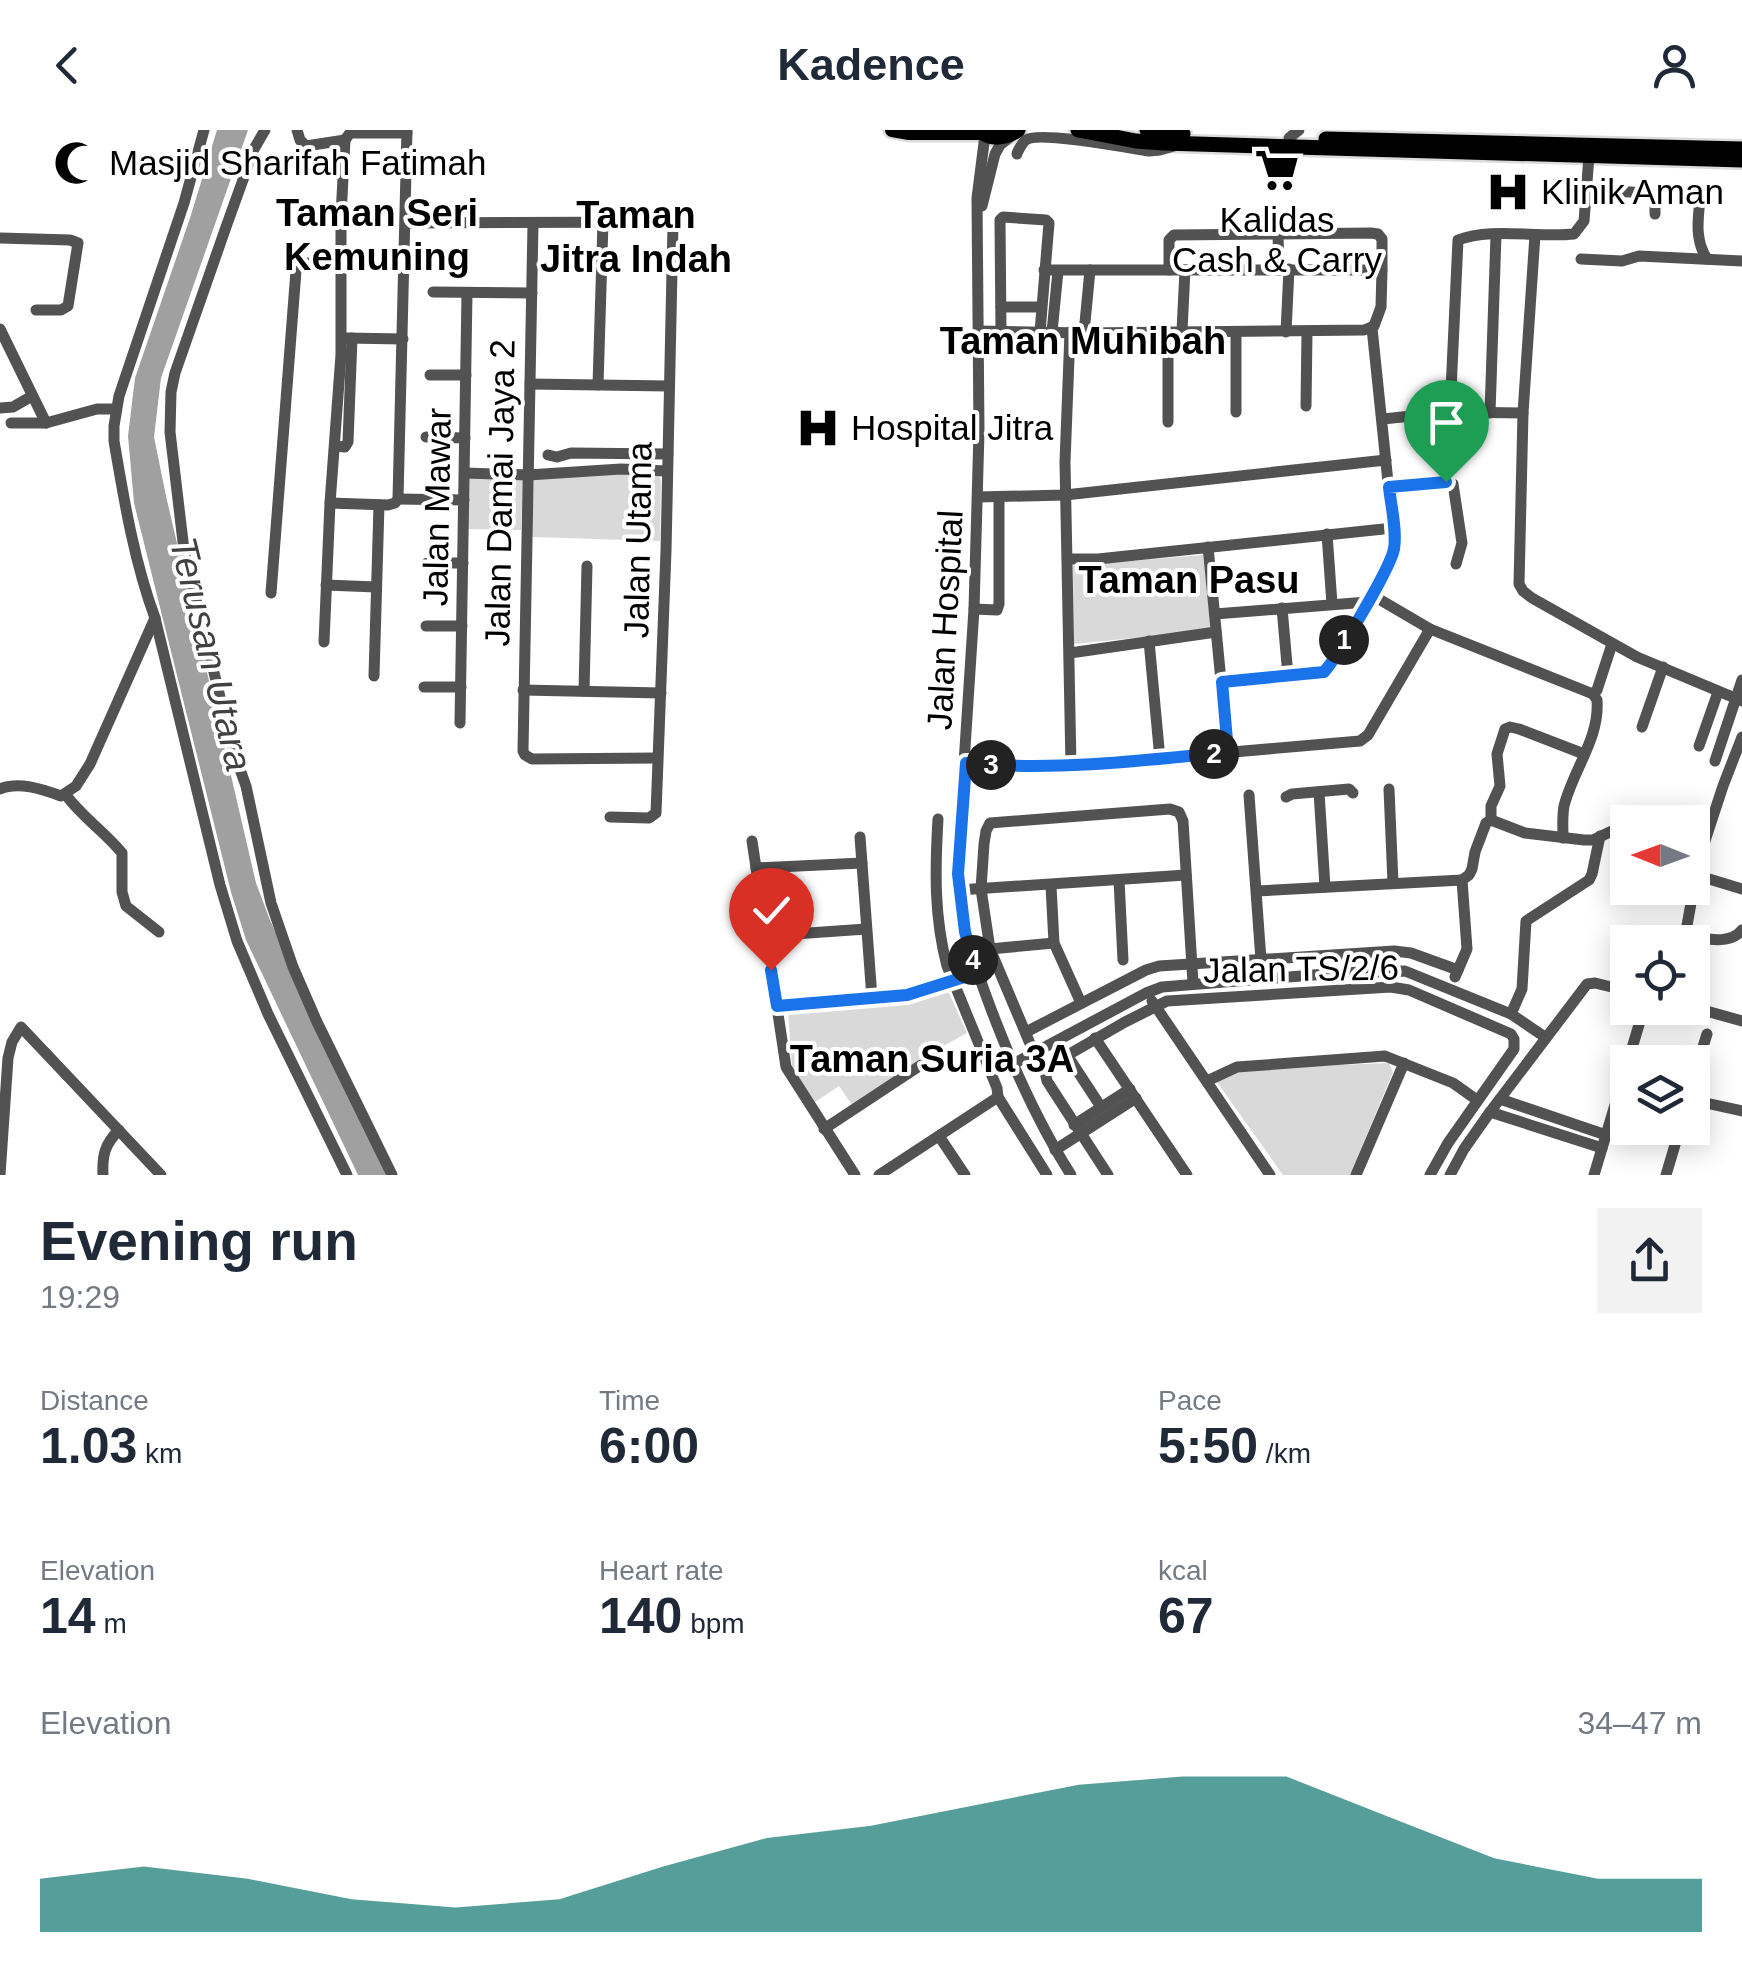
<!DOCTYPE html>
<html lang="en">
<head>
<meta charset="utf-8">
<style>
  :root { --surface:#fff; --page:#f2f2f3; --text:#1f2937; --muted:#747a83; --accent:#0f766e }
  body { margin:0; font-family:Arial,sans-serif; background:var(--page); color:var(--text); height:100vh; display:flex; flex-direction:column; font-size:38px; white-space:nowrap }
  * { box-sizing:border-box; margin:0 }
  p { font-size:32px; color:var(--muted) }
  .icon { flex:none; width:55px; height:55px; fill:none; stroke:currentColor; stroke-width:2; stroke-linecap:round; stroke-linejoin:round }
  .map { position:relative; height:1045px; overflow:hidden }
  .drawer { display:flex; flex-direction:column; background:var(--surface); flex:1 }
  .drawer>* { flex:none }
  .needle { width:65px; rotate:271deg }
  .buttons { position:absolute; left:1610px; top:675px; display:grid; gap:20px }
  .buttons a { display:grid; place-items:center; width:100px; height:100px; border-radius:0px; background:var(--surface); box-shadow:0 5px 25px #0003; font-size:50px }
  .pin { position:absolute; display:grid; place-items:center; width:85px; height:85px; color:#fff; margin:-102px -42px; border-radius:50% 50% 50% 0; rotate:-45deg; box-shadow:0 0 10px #0007 }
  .pin .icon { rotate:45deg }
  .km { position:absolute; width:50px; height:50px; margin:-25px; border-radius:50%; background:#222; color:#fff; font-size:28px; line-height:50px; text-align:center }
  .round { display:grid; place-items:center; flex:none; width:105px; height:105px; border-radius:0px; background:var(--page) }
  .headline { display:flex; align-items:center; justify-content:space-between; height:170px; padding:0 40px }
  h1 { font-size:55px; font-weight:600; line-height:75px }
  .stats { display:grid; grid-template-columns:repeat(3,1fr); gap:15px; height:170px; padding:10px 40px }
  .stats div { display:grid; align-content:center }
  .stats b { font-size:50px; font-weight:600 }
  .stats small { font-size:28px; font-weight:400 }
  .stats p { font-size:28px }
  .chart { height:280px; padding:20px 40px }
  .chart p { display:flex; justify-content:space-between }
  .chart svg { width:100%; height:180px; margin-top:10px; fill:var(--accent); opacity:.7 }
  header { display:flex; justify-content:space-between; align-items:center; height:130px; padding:0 40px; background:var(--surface); font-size:45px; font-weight:600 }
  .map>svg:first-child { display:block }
  .green { fill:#d9d9d9 }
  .water { fill:#a0a0a0 }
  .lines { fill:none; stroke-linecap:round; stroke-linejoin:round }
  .major-casing { stroke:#dbdbdb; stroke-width:19 }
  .highway-casing { stroke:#dbdbdb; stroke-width:20 }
  .minor { stroke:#525252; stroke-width:11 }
  .major { stroke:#000; stroke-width:14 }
  .highway { stroke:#000; stroke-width:15 }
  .route-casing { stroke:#fff; stroke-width:20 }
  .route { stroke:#1a73e8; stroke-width:12 }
  .labels { text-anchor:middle; stroke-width:8; stroke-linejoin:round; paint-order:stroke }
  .poi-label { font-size:35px; fill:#000; stroke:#fff; text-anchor:start }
  .street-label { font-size:35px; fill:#000; stroke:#fff }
  .neighbourhood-label { font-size:38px; font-weight:bold; fill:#000; stroke:#fff }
  .water-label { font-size:38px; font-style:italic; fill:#414141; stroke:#fff }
</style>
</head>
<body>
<header><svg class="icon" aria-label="back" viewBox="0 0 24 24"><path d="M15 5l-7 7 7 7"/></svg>Kadence<svg class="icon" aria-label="person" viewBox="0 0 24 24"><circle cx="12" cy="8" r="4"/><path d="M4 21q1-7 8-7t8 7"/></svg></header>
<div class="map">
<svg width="1742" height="1045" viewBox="0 0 1742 1045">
  <rect width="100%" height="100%" fill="#fff"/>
  <g class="green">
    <path d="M 606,341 L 659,344 L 661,352 L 660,411 L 532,407 L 534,349 Z"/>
    <path d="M 469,345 L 523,347 L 521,400 L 467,399 Z"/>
    <path d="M 1203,425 L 1211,500 L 1074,514 L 1073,436 Z"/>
    <path d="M 944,860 L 949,863 L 967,903 L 920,929 L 852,975 L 839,956 L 815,972 L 792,937 L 788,881 L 907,873 Z"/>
    <path d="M 1389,933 L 1393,942 L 1350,1045 L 1283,1045 L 1217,952 L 1237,939 Z"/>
  </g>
  <path class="water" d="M 217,0 L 248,0 L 161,248 L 154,307 L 166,366 L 256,753 L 270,790 L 386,1045 L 358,1045 L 246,810 L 231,762 L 134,373 L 128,306 L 135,248 L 190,88 Z"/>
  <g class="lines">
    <g class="major-casing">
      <path id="major" d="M 892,0 L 909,3 L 981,3"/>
    </g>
    <g class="highway-casing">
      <g id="highway">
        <path d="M 978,0 C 991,10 1005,9 1018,0"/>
        <path d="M 1078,0 L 1136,11 L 1163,13 L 1742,30"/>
        <path d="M 1147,0 L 1183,4"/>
        <path d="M 1326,9 L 1742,19"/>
      </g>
    </g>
    <g class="minor">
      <path d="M 204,0 L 184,73 L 119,266 L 114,296 L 114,311 C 124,370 134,431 155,488 L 220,755 L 237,811 L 268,884 L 347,1045"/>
      <path d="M 265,0 L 254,19 L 226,97 L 175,243 L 171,262 L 170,302 L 184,420 L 233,620 L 246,656 L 271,773 L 293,837 L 317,892 L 392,1045"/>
      <path d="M 297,0 L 300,10 L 306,16 L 345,10"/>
      <path d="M 985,5 L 977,68 L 979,302 L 974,479 L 958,726 C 956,785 975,838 996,892 C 1017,946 1040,996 1071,1045"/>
      <path d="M 1289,8 L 1299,0"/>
      <path d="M 1017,24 C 1017,22 1024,10 1026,10 C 1037,1 1130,18 1149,21 L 1160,20 L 1174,16"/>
      <path d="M 1588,60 L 1651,63 L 1655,69 L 1655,84"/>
      <path d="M 1701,60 C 1699,84 1693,108 1707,129"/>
      <path d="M 982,76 L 995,24 L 1000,15 L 1010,7"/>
      <path d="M 406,93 L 671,92 L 673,94 L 666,421 L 656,683 L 649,688 L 610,687"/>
      <path d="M 533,94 L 523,621 L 525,625 L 532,629 L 657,628"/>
      <path d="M 1535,105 L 1523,283 L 1519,454 L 1523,461 L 1532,468 L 1637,527 L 1742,571"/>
      <path d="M 0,108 L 70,110 L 78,113 L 68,176 L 61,180 L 36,180"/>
      <path d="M 1581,129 L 1622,131 L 1639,126 L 1742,131"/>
      <path d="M 1279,139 L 1278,104 L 1371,103 L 1378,104 L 1382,109 L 1382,140"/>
      <path d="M 1169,140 L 1169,110 L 1174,105 L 1278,104"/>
      <path d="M 433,162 L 532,163"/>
      <path d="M 1001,177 L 1041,177"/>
      <path d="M 0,199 L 46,293"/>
      <path d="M 978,201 L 1084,203 L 1364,200 L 1374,196 L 1381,177 L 1382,140 L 1044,140"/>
      <path d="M 1168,201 L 1168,292"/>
      <path d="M 1182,201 L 1185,140"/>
      <path d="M 1001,202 L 1000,90 L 1003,87 L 1046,90 L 1049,93 L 1040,202"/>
      <path d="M 1052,202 L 1058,141"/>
      <path d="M 1070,202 L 1065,332 L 1071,636"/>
      <path d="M 1286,202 L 1289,139"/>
      <path d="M 1084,203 L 1090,140"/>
      <path d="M 346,208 L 403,209"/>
      <path d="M 430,245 L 466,245"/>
      <path d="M 530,254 L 669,256"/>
      <path d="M 598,255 L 603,92"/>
      <path d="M 1306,276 L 1307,202"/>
      <path d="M 0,278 L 13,277 L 32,266"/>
      <path d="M 1236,282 L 1236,202"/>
      <path d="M 1450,282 L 1458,110 C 1490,97 1538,108 1574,104 L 1584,91 L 1589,26"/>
      <path d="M 1490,283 L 1496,105"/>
      <path d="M 1383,289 L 1450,282 L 1523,283"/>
      <path d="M 11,293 L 46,293 L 97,279 L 116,279"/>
      <path d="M 426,307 L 465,308"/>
      <path d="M 335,316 L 345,317 L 348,312 L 352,208"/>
      <path d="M 548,325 L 557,327 L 571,323 L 668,324"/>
      <path d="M 465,343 L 528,345 L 621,339 L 667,341"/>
      <path d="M 1389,357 L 1446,352 L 1453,354 L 1462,413 L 1456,434"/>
      <path d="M 978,367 L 1065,365 L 1386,330"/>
      <path d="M 398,369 L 464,370"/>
      <path d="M 330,373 L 388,375 L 395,373 L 398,369 L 407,0"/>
      <path d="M 1327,404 L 1332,474"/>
      <path d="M 1208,417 L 1228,623"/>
      <path d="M 1068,429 L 1098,429 L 1393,398"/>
      <path d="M 427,433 L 463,433"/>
      <path d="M 326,455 L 376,457"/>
      <path d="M 271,463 L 296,141 L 298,137 L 307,133 L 340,135"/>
      <path d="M 1372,465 L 1430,499 L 1593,564"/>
      <path d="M 1282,478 L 1288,546"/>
      <path d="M 974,479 L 997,480 L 999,474 L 999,367"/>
      <path d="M 1215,484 L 1367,472"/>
      <path d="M 426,496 L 462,496"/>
      <path d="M 1149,511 L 1160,629"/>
      <path d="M 324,512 L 330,373 L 341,225 L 341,86 L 345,10 L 350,3 L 407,3"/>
      <path d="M 1070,523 L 1216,502"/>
      <path d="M 374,546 L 379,375"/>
      <path d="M 1222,552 L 1324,542 C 1340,523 1394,433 1394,410 L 1372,198"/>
      <path d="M 424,557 L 461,557"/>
      <path d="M 523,560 L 661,563"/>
      <path d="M 584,561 L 587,436"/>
      <path d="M 1593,564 L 1597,560 L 1612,514"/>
      <path d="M 460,593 L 467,163"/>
      <path d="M 1642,597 L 1663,537"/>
      <path d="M 1699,616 L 1718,562"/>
      <path d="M 1715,631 L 1742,550"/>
      <path d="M 966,633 L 1021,637 L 1071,636 L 1360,611 L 1368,605 L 1430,499"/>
      <path d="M 0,659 C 18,651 42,659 61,666 L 76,656 L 90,634 L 155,488"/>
      <path d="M 1389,659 L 1393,753"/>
      <path d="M 1319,662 L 1325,757"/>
      <path d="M 66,665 C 82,687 105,702 122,723 L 122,762 L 126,776 L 159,802"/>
      <path d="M 1249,665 L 1261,830"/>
      <path d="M 1286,667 L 1292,664 L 1349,659 L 1353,663"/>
      <path d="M 938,689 C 935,740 934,787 947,836 L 997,958 L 998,967 L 1047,1045"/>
      <path d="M 1491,690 L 1491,676 L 1500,656 L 1497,624 L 1505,599 L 1510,597 L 1519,599 L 1584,624"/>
      <path d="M 860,707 L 872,868"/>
      <path d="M 1563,708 C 1563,697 1562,687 1564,676 C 1573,640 1600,608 1597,570 L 1593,564"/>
      <path d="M 752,711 L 786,937 L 855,1045"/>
      <path d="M 756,738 L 862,733"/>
      <path d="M 1696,745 L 1742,759"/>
      <path d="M 1119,750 L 1123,830"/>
      <path d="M 1051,756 L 1054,813 L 1081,873"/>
      <path d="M 959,760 L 1186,745"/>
      <path d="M 1257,761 L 1462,750"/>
      <path d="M 766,806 L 866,799"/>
      <path d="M 1685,806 C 1704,808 1729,816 1742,800"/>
      <path d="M 1684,812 L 1699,729 L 1723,656 L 1742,607"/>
      <path d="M 990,819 L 1054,813"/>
      <path d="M 1455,847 L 1467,819 L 1462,750 L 1469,745 L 1472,739 L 1475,722 L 1486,693 L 1491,690 L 1525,703 L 1584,710 L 1593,710 L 1612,701 L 1628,700"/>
      <path d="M 1152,871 L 1270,1045"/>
      <path d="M 777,876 L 897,866 L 927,860 L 977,843"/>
      <path d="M 1692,877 L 1742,891"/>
      <path d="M 1511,884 L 1522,859 L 1526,791 L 1589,750 L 1592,744 L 1600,706"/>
      <path d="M 1026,902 L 1146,840 L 1159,836 L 1394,821 L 1411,823 L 1458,840"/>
      <path d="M 1095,908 L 1187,1045"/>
      <path d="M 1034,923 L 990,819 L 981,759 L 984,714 L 986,701 L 990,693 L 1170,679 L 1179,682 L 1183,691 L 1193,853"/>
      <path d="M 1067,925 L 1101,977"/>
      <path d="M 1013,934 L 1146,863 L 1162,857 L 1338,843 L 1405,841 L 1511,884 L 1545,907"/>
      <path d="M 1207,951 L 1237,937 L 1385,926 L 1453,953 L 1477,970"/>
      <path d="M 1692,952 L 1707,904"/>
      <path d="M 1500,969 L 1606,1005"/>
      <path d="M 1692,970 L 1742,981"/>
      <path d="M 1490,982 L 1602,1018"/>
      <path d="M 1074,995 L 1130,959"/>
      <path d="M 824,999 L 921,935"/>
      <path d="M 939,1006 L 965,1045"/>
      <path d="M 1055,1020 L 1136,968"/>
      <path d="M 0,1045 L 8,928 L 12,912 L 21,897 L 161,1045"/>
      <path d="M 103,1045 C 102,1025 105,1014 119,1000"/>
      <path d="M 879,1045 L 998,967"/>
      <path d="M 1108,1045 L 1047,951 L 1045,942 L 1047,937 L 1125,892 L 1167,871 L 1391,857 L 1409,860 L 1511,904 L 1514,909 L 1514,919 L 1448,1013 L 1430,1045"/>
      <path d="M 1356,1045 L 1404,933"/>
      <path d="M 1450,1045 L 1464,1019 L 1490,982 L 1587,854 L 1595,853 L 1628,861"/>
      <path d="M 1594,1045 L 1644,878"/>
      <path d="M 1666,1045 L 1680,998"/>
    </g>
    <use href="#major" class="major"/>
    <use href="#highway" class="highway"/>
  </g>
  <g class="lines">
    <g class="route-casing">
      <path id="route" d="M 771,840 L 777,876 L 907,865 L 977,843 L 965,802 L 958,744 L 966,633 C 1053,641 1141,631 1228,622 L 1222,552 L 1324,542 C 1338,526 1390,439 1394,419 C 1397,400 1391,376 1389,357 L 1446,352"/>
    </g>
    <use href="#route" class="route"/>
  </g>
  <defs>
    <g id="mosque-bare" transform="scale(3.45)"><path d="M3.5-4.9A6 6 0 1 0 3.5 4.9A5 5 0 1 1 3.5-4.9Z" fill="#000" stroke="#fff" stroke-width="2.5" paint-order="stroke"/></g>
    <g id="supermarket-bare" transform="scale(3.45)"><path d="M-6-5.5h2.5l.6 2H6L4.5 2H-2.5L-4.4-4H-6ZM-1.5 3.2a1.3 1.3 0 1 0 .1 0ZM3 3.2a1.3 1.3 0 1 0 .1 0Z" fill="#000" stroke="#fff" stroke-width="2.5" paint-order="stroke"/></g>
    <g id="hospital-bare" transform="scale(3.45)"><path d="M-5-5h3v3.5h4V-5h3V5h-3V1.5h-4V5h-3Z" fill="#000" stroke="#fff" stroke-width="2.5" paint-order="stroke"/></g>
  </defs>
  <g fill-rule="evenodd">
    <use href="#mosque-bare" x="76" y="33"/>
    <use href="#supermarket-bare" x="1277" y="40"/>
    <use href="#hospital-bare" x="1508" y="62"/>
    <use href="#hospital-bare" x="818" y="298"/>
  </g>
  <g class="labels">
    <g class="poi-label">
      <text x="109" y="45">Masjid Sharifah Fatimah</text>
      <text x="1541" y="74">Klinik Aman</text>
      <text x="1277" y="102" text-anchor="middle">Kalidas<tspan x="1277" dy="40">Cash &amp; Carry</tspan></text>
      <text x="851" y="310">Hospital Jitra</text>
    </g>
    <g class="street-label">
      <text transform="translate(500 363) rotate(-89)" y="12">Jalan Damai Jaya 2</text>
      <text transform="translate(437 377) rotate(-89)" y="12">Jalan Mawar</text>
      <text transform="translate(638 410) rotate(-89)" y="12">Jalan Utama</text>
      <text transform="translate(945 490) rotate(-87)" y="12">Jalan Hospital</text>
      <text transform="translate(1301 839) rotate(-1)" y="12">Jalan TS/2/6</text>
    </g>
    <g class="neighbourhood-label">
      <text x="377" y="96">Taman Seri<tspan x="377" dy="44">Kemuning</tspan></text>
      <text x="636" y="98">Taman<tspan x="636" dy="44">Jitra Indah</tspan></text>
      <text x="1083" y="224">Taman Muhibah</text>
      <text x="1189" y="463">Taman Pasu</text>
      <text x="932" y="942">Taman Suria 3A</text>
    </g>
    <g class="water-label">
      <text transform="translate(211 524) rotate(76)" y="13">Terusan Utara</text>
    </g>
  </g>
</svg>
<div class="buttons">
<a><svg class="needle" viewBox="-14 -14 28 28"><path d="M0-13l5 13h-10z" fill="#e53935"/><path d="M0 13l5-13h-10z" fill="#747a83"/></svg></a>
<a><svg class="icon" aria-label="locate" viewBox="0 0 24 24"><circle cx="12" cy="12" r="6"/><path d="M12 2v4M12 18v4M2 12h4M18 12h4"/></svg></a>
<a><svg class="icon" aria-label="layers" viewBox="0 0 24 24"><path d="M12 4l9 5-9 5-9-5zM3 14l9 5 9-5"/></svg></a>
</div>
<div class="pin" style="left:1446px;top:352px;background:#1e9e55"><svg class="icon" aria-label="arrive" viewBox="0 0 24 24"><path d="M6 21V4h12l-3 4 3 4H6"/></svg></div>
<div class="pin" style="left:771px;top:840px;background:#d93025"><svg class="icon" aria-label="check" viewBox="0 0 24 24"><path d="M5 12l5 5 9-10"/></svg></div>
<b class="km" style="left:1344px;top:510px">1</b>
<b class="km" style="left:1214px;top:624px">2</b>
<b class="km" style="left:991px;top:635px">3</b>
<b class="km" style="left:973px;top:830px">4</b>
</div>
<section class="drawer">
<div class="headline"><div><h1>Evening run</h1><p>19:29</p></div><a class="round"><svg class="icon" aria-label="share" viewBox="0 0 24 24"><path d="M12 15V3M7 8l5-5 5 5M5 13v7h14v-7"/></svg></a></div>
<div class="stats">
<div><p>Distance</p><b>1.03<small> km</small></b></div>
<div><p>Time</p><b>6:00</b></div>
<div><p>Pace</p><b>5:50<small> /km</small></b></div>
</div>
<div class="stats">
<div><p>Elevation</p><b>14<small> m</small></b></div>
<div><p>Heart rate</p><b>140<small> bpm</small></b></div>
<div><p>kcal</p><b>67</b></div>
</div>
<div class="chart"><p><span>Elevation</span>34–47 m</p>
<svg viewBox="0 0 160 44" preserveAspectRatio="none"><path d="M0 44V31L10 28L20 31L30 36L40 38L50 36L60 28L70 21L80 18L90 13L100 8L110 6L120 6L130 16L140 26L150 31L160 31V44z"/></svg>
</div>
</section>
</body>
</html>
